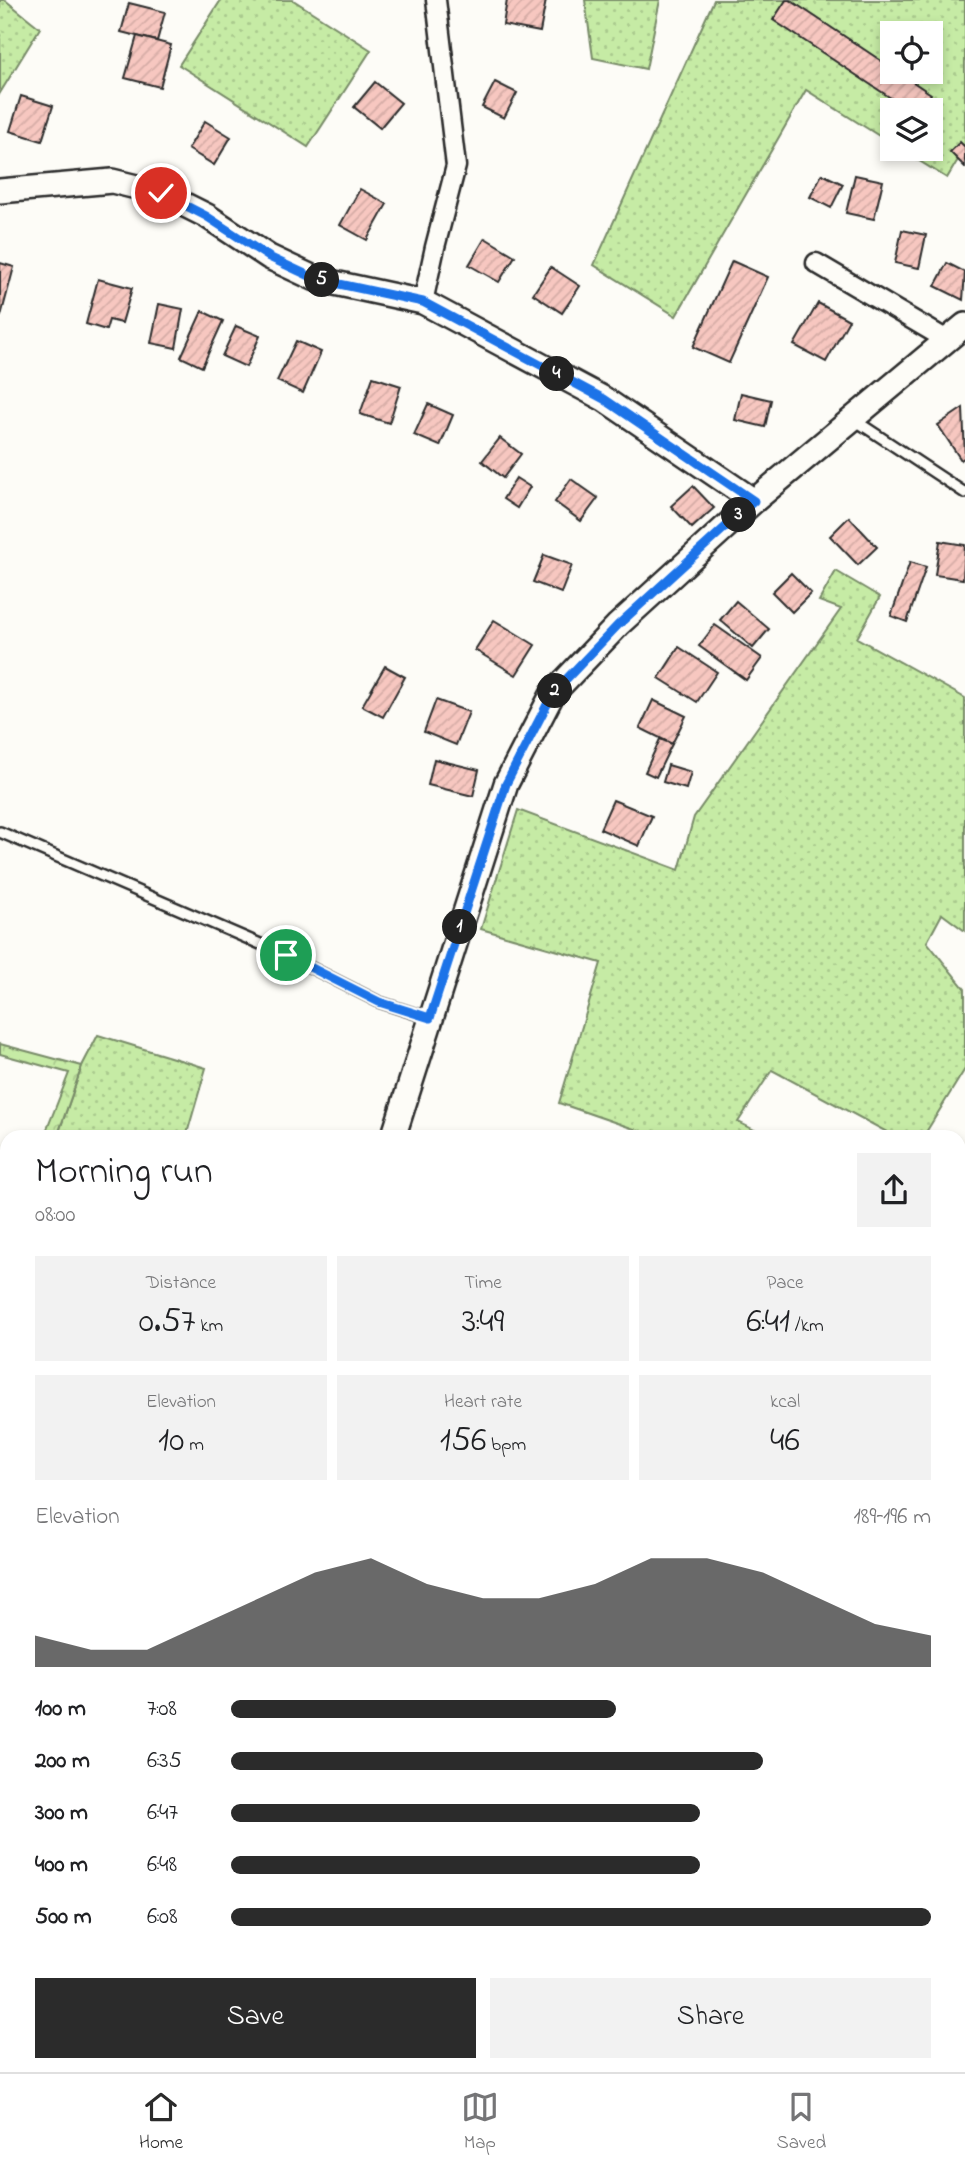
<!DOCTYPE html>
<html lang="en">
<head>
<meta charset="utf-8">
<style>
  :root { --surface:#fff; --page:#f2f2f2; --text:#202124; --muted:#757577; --line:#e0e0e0; --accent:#2b2b2b }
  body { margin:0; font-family:"Indie Flower",sans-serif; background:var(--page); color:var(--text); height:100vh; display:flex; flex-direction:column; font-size:26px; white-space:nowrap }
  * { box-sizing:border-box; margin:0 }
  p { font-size:23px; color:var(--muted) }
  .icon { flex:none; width:38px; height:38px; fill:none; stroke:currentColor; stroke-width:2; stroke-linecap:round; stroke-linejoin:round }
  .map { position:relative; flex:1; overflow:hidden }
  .details { position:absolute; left:0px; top:1130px; width:966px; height:942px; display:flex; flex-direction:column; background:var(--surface); border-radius:21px 21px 0 0; box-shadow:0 4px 10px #0003 }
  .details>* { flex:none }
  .controls { position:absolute; left:880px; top:21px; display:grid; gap:14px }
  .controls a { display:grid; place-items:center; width:63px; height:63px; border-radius:0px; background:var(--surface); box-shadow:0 4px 10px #0003; font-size:35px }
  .pin { position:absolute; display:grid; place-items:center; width:60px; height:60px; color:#fff; margin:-30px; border:4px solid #fff; border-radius:50%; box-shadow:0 2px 7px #0007 }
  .km { position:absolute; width:35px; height:35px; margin:-18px; border-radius:50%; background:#222; color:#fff; font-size:19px; line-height:35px; text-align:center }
  .round { display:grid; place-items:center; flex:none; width:74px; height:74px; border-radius:0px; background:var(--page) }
  .headline { display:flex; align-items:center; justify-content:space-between; height:119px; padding:0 35px }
  h1 { font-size:38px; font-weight:600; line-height:52px }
  .stats { display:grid; grid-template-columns:repeat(3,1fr); gap:10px; height:119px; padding:7px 35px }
  .stats div { display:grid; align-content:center; border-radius:0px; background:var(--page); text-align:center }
  .stats b { font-size:35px; font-weight:600 }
  .stats small { font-size:19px; font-weight:400 }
  .stats p { font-size:19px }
  .chart { height:196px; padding:14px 35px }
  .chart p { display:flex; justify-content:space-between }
  .chart svg { width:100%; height:126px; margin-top:7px; fill:var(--accent); opacity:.7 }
  .cta { display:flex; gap:14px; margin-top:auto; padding:14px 35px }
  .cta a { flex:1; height:80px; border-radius:0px; background:var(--accent); color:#fff; font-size:28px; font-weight:600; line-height:80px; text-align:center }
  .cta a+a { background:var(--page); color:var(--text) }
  ul { padding:0 35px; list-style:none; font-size:23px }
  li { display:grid; grid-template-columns:112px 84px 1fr; align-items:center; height:52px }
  li i { height:18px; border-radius:9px; background:var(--accent) }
  .menu { display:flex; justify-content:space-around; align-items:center; height:98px; border-top:2px solid var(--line); background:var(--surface); font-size:19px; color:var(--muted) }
  .menu a { display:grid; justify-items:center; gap:4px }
  .menu .current { color:var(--accent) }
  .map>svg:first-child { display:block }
  .grass { fill:url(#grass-dots); stroke:#788b68; stroke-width:2; fill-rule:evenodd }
  .forest { fill:url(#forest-crowns); stroke:#788b68; stroke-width:2 }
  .building { fill:url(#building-hatch); stroke:#2b2b2b; stroke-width:2 }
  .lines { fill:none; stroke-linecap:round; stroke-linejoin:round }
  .service-casing { stroke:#2b2b2b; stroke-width:14 }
  .minor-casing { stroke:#2b2b2b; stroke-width:23 }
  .tertiary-casing { stroke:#2b2b2b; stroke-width:28 }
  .path { stroke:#2b2b2b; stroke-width:2.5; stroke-dasharray:2 5; stroke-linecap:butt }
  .service { stroke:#fdfcf7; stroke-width:9 }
  .minor { stroke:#fdfcf7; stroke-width:18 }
  .tertiary { stroke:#fdfcf7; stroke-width:23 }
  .route-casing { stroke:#fff; stroke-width:14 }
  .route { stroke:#1a73e8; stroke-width:9 }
</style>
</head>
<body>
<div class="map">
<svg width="965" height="2072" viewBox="0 0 965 2072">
  <defs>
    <pattern id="grass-dots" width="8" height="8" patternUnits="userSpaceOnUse" patternTransform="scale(1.75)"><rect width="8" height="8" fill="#c6eba5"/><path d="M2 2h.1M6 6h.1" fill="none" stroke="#aaca8e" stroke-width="1.8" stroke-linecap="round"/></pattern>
    <pattern id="forest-crowns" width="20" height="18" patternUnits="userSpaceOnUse" patternTransform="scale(1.75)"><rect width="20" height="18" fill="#c6eba5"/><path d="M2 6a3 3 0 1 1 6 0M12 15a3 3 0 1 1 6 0" fill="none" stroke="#aaca8e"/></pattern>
    <pattern id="building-hatch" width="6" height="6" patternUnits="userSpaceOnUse" patternTransform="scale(1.75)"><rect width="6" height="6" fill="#f7c7c0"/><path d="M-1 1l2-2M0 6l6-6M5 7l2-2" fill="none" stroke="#d4aba5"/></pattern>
  </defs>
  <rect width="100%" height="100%" fill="#fdfcf7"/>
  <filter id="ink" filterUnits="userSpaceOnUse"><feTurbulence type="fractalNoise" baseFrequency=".0143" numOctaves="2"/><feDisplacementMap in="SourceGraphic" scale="14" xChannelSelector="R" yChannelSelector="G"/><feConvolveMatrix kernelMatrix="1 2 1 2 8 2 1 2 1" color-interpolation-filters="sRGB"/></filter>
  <g filter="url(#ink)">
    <g class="grass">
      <path d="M 0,0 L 5,0 L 40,28 L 0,93 Z"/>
      <path d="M 221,0 L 293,0 L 371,50 L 308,147 L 179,65 Z"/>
      <path d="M 585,0 L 660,0 L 646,69 L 593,58 Z"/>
      <path d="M 714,0 L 965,0 L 965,148 L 947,178 L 900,149 L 931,149 L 931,110 L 892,110 L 892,144 L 806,90 L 676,316 L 594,265 ZM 892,33 L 931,33 L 931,72 L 892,72 Z"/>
      <path d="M 836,571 L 880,597 L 857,638 L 965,698 L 965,931 L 942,914 L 927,942 L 965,989 L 965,1069 L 923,1137 L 896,1137 L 772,1070 L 738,1122 L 768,1137 L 650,1137 L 637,1130 L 559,1103 L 601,963 L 481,929 L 518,810 L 679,870 L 694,817 L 841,609 L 819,601 Z"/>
      <path d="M 98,1035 L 206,1068 L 186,1137 L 57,1138 L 82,1066 Z"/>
      <path d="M 7,1281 L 7,1561 L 0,1559 L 0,1301 Z"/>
      <path d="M 0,1949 L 7,1952 L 7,2065 L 24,2065 L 17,2072 L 0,2072 Z"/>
      <path d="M 366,2065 L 477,2065 L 475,2072 L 370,2072 Z"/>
    </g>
    <g class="forest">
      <path d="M 0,1044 L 82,1066 L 57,1137 L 44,1137 L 69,1073 L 0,1054 Z"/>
      <path d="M 959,1179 L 965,1182 L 965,1271 L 959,1267 Z"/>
      <path d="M 7,1229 L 7,1281 L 0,1301 L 0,1246 Z"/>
      <path d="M 959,1473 L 965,1477 L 965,1548 L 959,1544 Z"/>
      <path d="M 959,1650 L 965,1652 L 965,1714 L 959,1708 Z"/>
      <path d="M 0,1825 L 7,1826 L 7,1867 L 0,1866 Z"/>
      <path d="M 477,2065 L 542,2065 L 543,2072 L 475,2072 Z"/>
    </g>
    <g class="building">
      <path d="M 507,0 L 546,0 L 540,32 L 503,25 Z"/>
      <path d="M 786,0 L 790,0 L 892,68 L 892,72 L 898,72 L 931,94 L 920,110 L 909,110 L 773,20 Z"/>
      <path d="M 129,3 L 165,12 L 157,41 L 121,32 Z"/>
      <path d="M 137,36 L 171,45 L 160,87 L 125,78 Z"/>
      <path d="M 375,82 L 401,103 L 380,128 L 354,107 Z"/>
      <path d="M 495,82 L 517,93 L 504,118 L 482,107 Z"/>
      <path d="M 21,96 L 53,106 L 42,141 L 10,131 Z"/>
      <path d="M 205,121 L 231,137 L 214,165 L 188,149 Z"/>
      <path d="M 960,142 L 965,147 L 965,167 L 950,152 Z"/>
      <path d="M 822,174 L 843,184 L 831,208 L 810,197 Z"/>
      <path d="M 855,175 L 883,181 L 874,219 L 846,213 Z"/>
      <path d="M 360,189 L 387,204 L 367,240 L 340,225 Z"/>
      <path d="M 902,230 L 926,235 L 919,268 L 895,263 Z"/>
      <path d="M 485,238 L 515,256 L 499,282 L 469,265 Z"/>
      <path d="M 732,261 L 768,277 L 729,363 L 693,347 Z"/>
      <path d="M 0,263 L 14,267 L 1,316 L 0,316 Z"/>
      <path d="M 947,263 L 965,272 L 963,300 L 935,286 Z"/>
      <path d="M 551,267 L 580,286 L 562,313 L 533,294 Z"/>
      <path d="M 98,279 L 132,288 L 122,323 L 109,320 L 106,330 L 86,324 Z"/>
      <path d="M 818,303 L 849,320 L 826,362 L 794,345 Z"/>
      <path d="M 159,304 L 183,309 L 176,348 L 151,343 Z"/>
      <path d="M 202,311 L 223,321 L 202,367 L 181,357 Z"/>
      <path d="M 236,326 L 260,336 L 246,367 L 222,356 Z"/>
      <path d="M 296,341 L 321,352 L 303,393 L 277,381 Z"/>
      <path d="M 373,377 L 401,386 L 389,423 L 360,414 Z"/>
      <path d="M 741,393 L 771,400 L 765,427 L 735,420 Z"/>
      <path d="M 428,404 L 453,415 L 440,446 L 414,435 Z"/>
      <path d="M 963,408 L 965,457 L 961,460 L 938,425 Z"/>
      <path d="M 500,438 L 521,454 L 503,478 L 482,461 Z"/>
      <path d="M 516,478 L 530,487 L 517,508 L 503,499 Z"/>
      <path d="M 571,479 L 598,498 L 581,521 L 555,502 Z"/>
      <path d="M 693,486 L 714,508 L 692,528 L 671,506 Z"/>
      <path d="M 849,517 L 877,547 L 858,565 L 830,536 Z"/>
      <path d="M 940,541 L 965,545 L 963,579 L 935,575 Z"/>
      <path d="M 544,555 L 572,565 L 561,593 L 533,582 Z"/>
      <path d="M 910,562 L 926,567 L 907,622 L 891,616 Z"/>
      <path d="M 791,573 L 811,593 L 792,612 L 772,592 Z"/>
      <path d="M 736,601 L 769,629 L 753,648 L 720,620 Z"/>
      <path d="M 494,620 L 535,645 L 516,675 L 475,650 Z"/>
      <path d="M 715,625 L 762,658 L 746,680 L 699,646 Z"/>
      <path d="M 679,647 L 717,672 L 697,702 L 659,678 Z"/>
      <path d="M 385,666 L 405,677 L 383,717 L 362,706 Z"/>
      <path d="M 436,700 L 469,712 L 456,745 L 424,732 Z"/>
      <path d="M 653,700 L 686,716 L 672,744 L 640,728 Z"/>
      <path d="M 660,739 L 672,744 L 656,777 L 645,772 Z"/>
      <path d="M 434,759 L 479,770 L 473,796 L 428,785 Z"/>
      <path d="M 668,765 L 691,772 L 686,789 L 663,782 Z"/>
      <path d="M 613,800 L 652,816 L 639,846 L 600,829 Z"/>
    </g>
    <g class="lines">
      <g class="service-casing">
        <g id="service">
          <path d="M 853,419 L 965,493"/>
          <path d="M 0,832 L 286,955 L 379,1002 L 429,1018"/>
          <path d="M 0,1836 L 7,1837"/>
        </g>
      </g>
      <g class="minor-casing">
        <g id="minor">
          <path d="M 816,263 L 947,340"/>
          <path d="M 423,302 L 435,247 L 456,166 L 436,0"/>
        </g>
      </g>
      <g class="tertiary-casing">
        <g id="tertiary">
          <path d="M 0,191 L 112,181 L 161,193 L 207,216 L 269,257 L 316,279 L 423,302 L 604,399 L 754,501"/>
          <path d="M 393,1138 L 506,784 L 553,693 L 618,625 L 754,501 L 965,325"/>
          <path d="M 143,2072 L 146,2065"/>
        </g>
      </g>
      <g class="path">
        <path d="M 959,1682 L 965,1671"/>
        <path d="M 778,2072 L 780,2065"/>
      </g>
      <use href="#service" class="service"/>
      <use href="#minor" class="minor"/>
      <use href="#tertiary" class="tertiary"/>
    </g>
  </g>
  <g class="lines" filter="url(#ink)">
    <g class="route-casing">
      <path id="route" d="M 161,193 L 206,216 L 269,257 L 316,279 L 423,302 L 604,399 L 754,501 L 618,625 L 553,693 L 506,784 L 430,1018 L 379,1002 L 286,955"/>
    </g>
    <use href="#route" class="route"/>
  </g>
</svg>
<div class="controls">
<a><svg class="icon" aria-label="locate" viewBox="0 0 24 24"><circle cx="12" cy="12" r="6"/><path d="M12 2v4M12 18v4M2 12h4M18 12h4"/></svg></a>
<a><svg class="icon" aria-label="layers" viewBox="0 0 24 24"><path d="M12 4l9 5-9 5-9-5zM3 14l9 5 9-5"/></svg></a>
</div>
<div class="pin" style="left:286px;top:955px;background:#1e9e55"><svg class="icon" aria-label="arrive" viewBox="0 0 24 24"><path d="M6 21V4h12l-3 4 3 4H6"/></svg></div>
<div class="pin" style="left:161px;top:193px;background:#d93025"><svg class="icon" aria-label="check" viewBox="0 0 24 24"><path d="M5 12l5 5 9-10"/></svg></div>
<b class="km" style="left:460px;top:927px">1</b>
<b class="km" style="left:555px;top:691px">2</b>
<b class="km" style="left:739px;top:515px">3</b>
<b class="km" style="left:557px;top:374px">4</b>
<b class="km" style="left:322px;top:280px">5</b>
<section class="details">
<div class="headline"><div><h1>Morning run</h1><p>08:00</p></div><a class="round"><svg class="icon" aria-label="share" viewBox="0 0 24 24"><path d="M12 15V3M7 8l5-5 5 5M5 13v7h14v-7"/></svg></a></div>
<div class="stats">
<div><p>Distance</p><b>0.57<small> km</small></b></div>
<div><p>Time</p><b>3:49</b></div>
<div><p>Pace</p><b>6:41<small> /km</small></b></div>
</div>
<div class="stats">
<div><p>Elevation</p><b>10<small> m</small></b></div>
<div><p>Heart rate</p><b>156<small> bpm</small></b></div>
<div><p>kcal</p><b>46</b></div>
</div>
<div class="chart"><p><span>Elevation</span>189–196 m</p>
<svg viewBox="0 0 160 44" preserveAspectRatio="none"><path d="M0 44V33L10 38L20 38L30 29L40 20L50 11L60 6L70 15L80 20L90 20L100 15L110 6L120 6L130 11L140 20L150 29L160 33V44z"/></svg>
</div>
<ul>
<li><b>100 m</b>7:08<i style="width:55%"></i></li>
<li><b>200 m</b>6:35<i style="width:76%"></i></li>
<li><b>300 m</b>6:47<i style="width:67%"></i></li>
<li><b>400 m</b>6:48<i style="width:67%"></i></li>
<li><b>500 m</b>6:08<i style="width:100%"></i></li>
</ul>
<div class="cta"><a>Save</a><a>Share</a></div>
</section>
</div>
<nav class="menu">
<a class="current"><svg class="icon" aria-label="home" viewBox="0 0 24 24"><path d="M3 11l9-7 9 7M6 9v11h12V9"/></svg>Home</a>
<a><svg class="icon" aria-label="map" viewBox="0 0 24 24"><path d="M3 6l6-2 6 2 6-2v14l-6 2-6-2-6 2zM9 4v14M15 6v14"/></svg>Map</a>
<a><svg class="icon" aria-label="saved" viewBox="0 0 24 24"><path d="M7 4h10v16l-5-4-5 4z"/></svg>Saved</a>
</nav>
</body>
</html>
